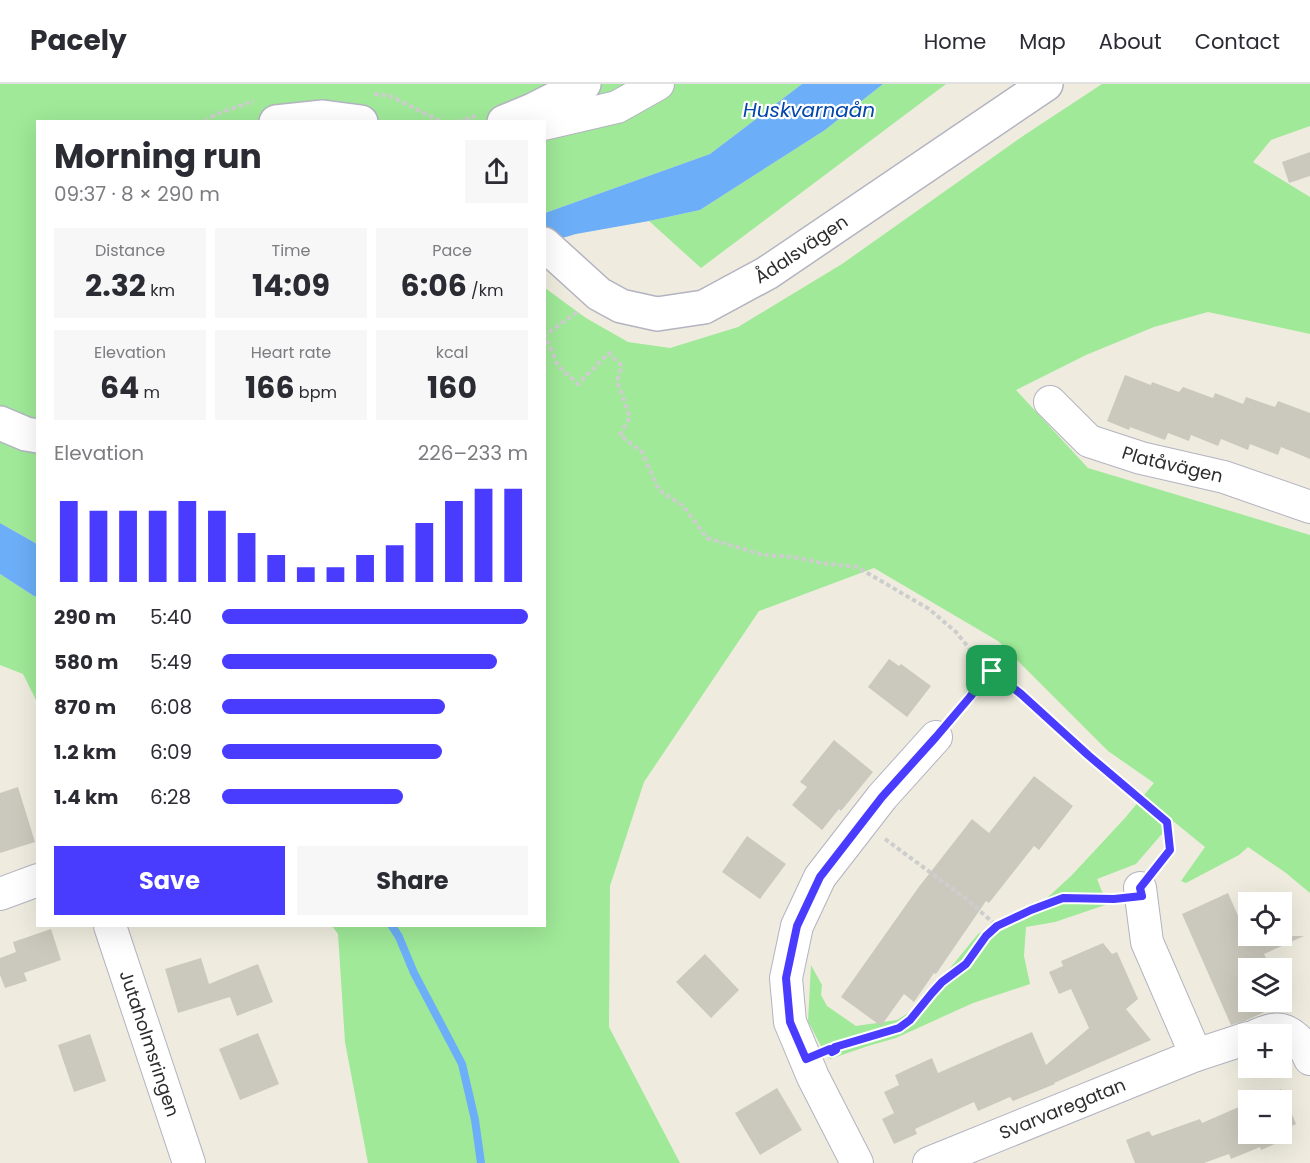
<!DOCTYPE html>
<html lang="en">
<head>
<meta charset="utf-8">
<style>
  :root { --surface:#fff; --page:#f7f7f7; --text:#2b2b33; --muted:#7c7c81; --line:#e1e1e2; --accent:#4a3cff }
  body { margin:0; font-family:Poppins,sans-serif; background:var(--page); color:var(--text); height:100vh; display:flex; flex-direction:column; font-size:22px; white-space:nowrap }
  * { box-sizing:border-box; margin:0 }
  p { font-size:20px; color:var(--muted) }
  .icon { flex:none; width:33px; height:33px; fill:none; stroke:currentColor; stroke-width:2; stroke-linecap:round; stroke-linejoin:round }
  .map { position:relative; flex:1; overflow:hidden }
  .panel { position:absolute; left:36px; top:36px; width:510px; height:807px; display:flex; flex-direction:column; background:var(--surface); border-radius:0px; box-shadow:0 6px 24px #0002 }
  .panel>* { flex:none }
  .fabs { position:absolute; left:1238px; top:808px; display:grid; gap:12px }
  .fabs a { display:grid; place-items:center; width:54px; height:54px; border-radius:0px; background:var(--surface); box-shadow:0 6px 24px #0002; font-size:30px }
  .pin { position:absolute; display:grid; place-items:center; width:51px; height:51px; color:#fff; margin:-26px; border-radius:12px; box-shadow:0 3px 9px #0006 }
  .round { display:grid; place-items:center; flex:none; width:63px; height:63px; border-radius:0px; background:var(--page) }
  .headline { display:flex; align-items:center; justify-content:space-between; height:102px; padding:0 18px }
  h1 { font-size:33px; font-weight:700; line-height:45px }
  .stats { display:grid; grid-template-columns:repeat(3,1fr); gap:9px; height:102px; padding:6px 18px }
  .stats div { display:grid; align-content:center; border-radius:0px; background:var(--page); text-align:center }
  .stats b { font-size:30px; font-weight:700 }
  .stats small { font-size:16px; font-weight:400 }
  .stats p { font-size:16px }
  .chart { height:168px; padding:12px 18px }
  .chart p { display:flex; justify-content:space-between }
  .chart svg { width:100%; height:108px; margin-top:6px; stroke:var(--accent); stroke-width:6 }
  .primary-button { display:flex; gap:12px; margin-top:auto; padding:12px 18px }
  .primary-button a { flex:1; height:69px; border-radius:0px; background:var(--accent); color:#fff; font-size:24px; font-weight:700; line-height:69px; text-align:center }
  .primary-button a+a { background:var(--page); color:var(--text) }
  ul { padding:0 18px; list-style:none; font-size:20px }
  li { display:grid; grid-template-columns:96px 72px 1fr; align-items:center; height:45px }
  li i { height:15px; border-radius:8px; background:var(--accent) }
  header { display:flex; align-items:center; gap:36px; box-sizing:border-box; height:84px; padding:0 30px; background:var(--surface); border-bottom:2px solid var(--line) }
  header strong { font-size:28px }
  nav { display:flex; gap:33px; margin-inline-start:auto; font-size:21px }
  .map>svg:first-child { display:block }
  .green { fill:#9fe998 }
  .water { fill:#6caef7 }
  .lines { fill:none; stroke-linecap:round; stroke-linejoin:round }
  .stream { stroke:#6caef7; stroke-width:8 }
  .building { fill:#cbc9bd }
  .street-casing { stroke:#b3b3c1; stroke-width:34 }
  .secondary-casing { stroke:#b3b3c1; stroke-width:36 }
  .path { stroke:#cdcdcd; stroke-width:4; stroke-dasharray:4.5 3; stroke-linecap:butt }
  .street { stroke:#fff; stroke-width:32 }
  .secondary { stroke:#fff; stroke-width:33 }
  .route-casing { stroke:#fff; stroke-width:12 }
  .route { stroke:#4a3cff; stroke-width:8 }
  .labels { text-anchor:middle; stroke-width:4.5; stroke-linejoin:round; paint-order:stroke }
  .street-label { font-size:18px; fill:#2d2d2d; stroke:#fff }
  .water-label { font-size:20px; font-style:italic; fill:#0446aa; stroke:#fff }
</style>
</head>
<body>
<header>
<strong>Pacely</strong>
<nav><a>Home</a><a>Map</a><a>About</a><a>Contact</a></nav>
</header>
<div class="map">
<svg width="1310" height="1079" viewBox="0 0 1310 1079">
  <rect width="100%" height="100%" fill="#efecdf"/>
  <g class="green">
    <path d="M 0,0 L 802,0 L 710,70 L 545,129 L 544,38 L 38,38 L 37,460 L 0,439 Z"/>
    <path d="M 883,0 L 946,0 L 701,184 L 649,137 L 700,126 L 825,46 Z"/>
    <path d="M 1102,0 L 1310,0 L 1310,42 L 1271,56 L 1253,78 L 1310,113 L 1310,250 L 1208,228 L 1154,243 L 1086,271 L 1016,306 L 1088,384 L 1310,451 L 1310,809 L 1286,789 L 1248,763 L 1239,771 L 1186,799 L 1181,797 L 1205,763 L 1173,737 L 1136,780 L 1097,795 L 1105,815 L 1111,819 L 1055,838 L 1026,843 L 1024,872 L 1030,900 L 973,919 L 896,954 L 868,962 L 830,975 L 825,964 L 822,964 L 808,937 L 811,881 L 822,901 L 821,911 L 827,922 L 856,942 L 897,936 L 913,926 L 915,927 L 978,850 L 995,840 L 1047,814 L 1071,792 L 1125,734 L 1154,699 L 1108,667 L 998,557 L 874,484 L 759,527 L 644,698 L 610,802 L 609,943 L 680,1079 L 368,1079 L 345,958 L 338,850 L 332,842 L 544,842 L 545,204 L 586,234 L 628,258 L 670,264 L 738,243 L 842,180 L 1023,52 Z"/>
    <path d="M 0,490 L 34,512 L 37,513 L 37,618 L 23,590 L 0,581 Z"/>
  </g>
  <g class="water">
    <path d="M 802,0 L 883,0 L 825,46 L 700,126 L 649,137 L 576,150 L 545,159 L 545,129 L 710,70 Z"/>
    <path d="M 0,439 L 37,460 L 37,513 L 34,512 L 0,490 Z"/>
  </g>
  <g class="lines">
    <path class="stream" d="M 392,842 L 399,853 L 414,889 L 462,980 L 475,1036 L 481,1079"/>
  </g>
  <g class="building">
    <path d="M 1310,68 L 1310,92 L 1289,99 L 1282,78 Z"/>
    <path d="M 1125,291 L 1151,301 L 1152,298 L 1179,308 L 1183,303 L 1213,314 L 1215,309 L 1243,320 L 1246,313 L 1275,323 L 1278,317 L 1310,329 L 1310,375 L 1281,363 L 1278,371 L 1250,360 L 1248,366 L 1221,355 L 1218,362 L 1191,351 L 1189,357 L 1168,349 L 1165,356 L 1130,343 L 1129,346 L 1107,337 Z"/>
    <path d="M 889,575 L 899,582 L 901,580 L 931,602 L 907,633 L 868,603 Z"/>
    <path d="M 834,656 L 873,688 L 841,727 L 839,725 L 822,746 L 792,721 L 807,703 L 800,698 Z"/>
    <path d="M 1034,692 L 1073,722 L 1039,766 L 1034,762 L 989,819 L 986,817 L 936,890 L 934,889 L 914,918 L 904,910 L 881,942 L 841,913 L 918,804 L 972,735 L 989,749 Z"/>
    <path d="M 18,703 L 35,758 L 0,769 L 0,709 Z"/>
    <path d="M 747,752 L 786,780 L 760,815 L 722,788 Z"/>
    <path d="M 1228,809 L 1247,852 L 1304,852 L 1264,870 L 1271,885 L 1248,885 L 1248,918 L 1281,918 L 1281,907 L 1286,918 L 1245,937 L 1231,941 L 1182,830 Z"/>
    <path d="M 51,845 L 61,876 L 24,889 L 27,897 L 5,904 L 0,891 L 0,874 L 16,868 L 13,858 Z"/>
    <path d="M 1103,859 L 1112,870 L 1117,868 L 1138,915 L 1126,925 L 1151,956 L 1054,999 L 1055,1000 L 1013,1017 L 1010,1013 L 978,1027 L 974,1018 L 915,1045 L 917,1050 L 894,1060 L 882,1035 L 894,1029 L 884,1008 L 899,1001 L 895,991 L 932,974 L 938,989 L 1032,948 L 1046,981 L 1089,944 L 1071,905 L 1059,910 L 1049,888 L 1063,882 L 1061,877 Z"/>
    <path d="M 705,870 L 739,906 L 711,934 L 676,898 Z"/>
    <path d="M 201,874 L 209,900 L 258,880 L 273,918 L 237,932 L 230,913 L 178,929 L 165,885 Z"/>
    <path d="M 258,949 L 279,1000 L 240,1016 L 219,965 Z"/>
    <path d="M 90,950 L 106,997 L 74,1008 L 58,961 Z"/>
    <path d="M 777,1004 L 802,1046 L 760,1071 L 735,1029 Z"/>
    <path d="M 1281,1005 L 1296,1040 L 1287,1044 L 1291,1053 L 1261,1066 L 1260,1063 L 1231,1075 L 1229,1070 L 1204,1079 L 1135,1079 L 1126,1056 L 1149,1047 L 1152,1052 L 1200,1035 L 1202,1039 L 1248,1019 L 1248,1050 L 1281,1050 L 1281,1017 L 1252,1017 Z"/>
  </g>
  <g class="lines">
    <g class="street-casing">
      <g id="street">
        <path d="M 544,40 L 617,23 L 658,0"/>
        <path id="s1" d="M 1050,318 L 1089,357 L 1141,374 L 1224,393 L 1310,423"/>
        <path d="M 0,810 L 38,796"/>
        <path id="s2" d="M 110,842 L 189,1079"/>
        <path d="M 1257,951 C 1262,949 1267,947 1272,946 C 1290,943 1304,960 1310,975"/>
        <path d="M 1196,971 L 1248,954"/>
        <path d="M 857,1079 L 813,993 L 790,938 L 786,894 L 797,842 L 820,793 L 882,713 L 936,653"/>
        <path id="s3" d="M 929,1079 L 1196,971 L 1147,858 L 1140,804"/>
      </g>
    </g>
    <g class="secondary-casing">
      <g id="secondary">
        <path d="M 276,38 L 323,33 L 361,38"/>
        <path d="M 504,38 L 533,26 L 584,0"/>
        <path id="s4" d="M 544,160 L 599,210 L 621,222 L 657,230 L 704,223 L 767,189 L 1046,0"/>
        <path d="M 0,339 L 26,350 L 38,352"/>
      </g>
    </g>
    <g class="path">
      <path d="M 374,10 L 390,12 L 442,38"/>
      <path d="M 205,38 L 216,30 L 254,17"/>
      <path d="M 458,38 L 476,32"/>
      <path d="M 577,228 L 545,251 L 558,282 L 578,300 L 609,269 L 622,282 L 617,297 L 630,333 L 620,351 L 642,368 L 659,406 L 683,422 L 707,454 L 763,471 L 794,473 L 821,479 L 857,483 L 929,525 L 956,548 L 976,573 L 992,587 L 985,593 L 954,631"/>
      <path d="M 992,587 L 1021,610 L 1088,671 L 1167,738 L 1170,766 L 1157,782"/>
      <path d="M 885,755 L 965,814 L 997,842"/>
      <path d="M 836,966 L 835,963 L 885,949 L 899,944 L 910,936 L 932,909 L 943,898 L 966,880 L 986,852 L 997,842 L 1052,817 L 1063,814 L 1114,815"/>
    </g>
    <use href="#street" class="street"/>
    <use href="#secondary" class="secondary"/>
  </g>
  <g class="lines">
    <g class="route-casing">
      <path id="route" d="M 992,587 L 1021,610 L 1088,671 L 1167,738 L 1170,766 L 1140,804 L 1142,812 L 1114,815 L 1063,814 L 1031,826 L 997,842 L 986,852 L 966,880 L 942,898 L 932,909 L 910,936 L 899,944 L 835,963 L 836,966 L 832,968 L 830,965 L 806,975 L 790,938 L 786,894 L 797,842 L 820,793 L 882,713 L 936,653 L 970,613 L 985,593 Z"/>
    </g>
    <use href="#route" class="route"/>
  </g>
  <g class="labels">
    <g class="street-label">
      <text dy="6" stroke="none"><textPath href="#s4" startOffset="297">Ådalsvägen</textPath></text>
      <text dy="6" stroke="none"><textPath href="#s1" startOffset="142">Platåvägen</textPath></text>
      <text dy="6" stroke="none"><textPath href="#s2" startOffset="124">Jutaholmsringen</textPath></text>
      <text dy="6" stroke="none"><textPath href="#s3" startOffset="144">Svarvaregatan</textPath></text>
    </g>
    <g class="water-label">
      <text x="809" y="33">Huskvarnaån</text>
    </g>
  </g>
</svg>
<div class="fabs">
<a><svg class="icon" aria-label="locate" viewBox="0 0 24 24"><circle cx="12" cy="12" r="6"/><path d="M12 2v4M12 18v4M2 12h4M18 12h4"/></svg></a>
<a><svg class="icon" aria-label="layers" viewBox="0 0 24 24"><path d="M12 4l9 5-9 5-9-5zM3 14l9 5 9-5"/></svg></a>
<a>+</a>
<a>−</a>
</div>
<div class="pin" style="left:992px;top:587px;background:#1e9e55"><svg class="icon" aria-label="arrive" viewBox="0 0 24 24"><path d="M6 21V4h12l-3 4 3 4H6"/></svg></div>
<section class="panel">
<div class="headline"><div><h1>Morning run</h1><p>09:37 · 8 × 290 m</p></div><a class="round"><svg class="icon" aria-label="share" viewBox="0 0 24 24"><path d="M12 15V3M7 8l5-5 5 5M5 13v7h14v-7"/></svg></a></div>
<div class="stats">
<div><p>Distance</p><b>2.32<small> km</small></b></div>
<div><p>Time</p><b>14:09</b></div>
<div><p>Pace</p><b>6:06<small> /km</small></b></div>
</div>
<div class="stats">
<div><p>Elevation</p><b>64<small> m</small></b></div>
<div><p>Heart rate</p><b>166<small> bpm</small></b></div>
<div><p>kcal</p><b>160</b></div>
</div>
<div class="chart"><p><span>Elevation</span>226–233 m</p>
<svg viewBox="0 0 160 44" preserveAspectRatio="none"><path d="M5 44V11M15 44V15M25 44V15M35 44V15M45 44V11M55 44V15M65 44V24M75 44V33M85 44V38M95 44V38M105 44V33M115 44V29M125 44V20M135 44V11M145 44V6M155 44V6"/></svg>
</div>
<ul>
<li><b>290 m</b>5:40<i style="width:100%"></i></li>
<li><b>580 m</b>5:49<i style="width:90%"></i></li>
<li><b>870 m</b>6:08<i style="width:73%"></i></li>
<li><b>1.2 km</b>6:09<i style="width:72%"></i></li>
<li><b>1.4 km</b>6:28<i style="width:59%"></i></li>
</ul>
<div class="primary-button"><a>Save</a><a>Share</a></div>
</section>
</div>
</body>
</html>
